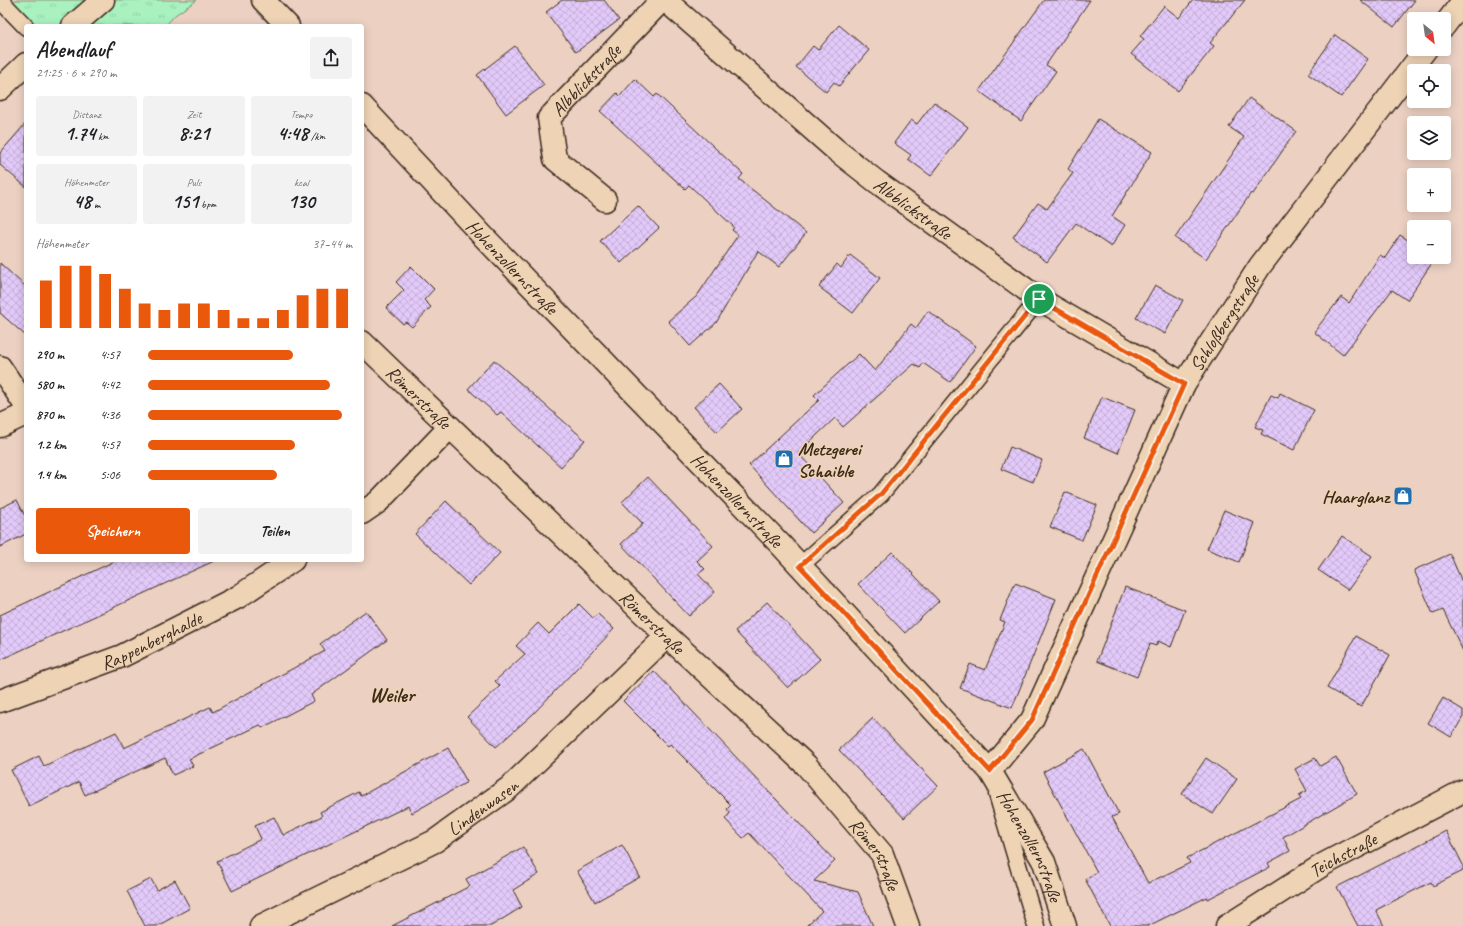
<!DOCTYPE html>
<html lang="de">
<head>
<meta charset="utf-8">
<style>
  :root { --surface:#fff; --page:#f2f2f2; --text:#202124; --muted:#757577; --accent:#ea580c }
  body { margin:0; font-family:Caveat,sans-serif; background:var(--page); color:var(--text); height:100vh; display:flex; flex-direction:column; font-size:15px; white-space:nowrap }
  * { box-sizing:border-box; margin:0 }
  p { font-size:13px; color:var(--muted) }
  .icon { flex:none; width:22px; height:22px; fill:none; stroke:currentColor; stroke-width:2; stroke-linecap:round; stroke-linejoin:round }
  .map { position:relative; flex:1; overflow:hidden }
  .details { position:absolute; left:24px; top:24px; width:340px; height:538px; display:flex; flex-direction:column; background:var(--surface); border-radius:4px; box-shadow:0 2px 10px #0003 }
  .details>* { flex:none }
  .needle { width:26px; rotate:151deg }
  .buttons { position:absolute; left:1407px; top:12px; display:grid; gap:8px }
  .buttons a { display:grid; place-items:center; width:44px; height:44px; border-radius:4px; background:var(--surface); box-shadow:0 2px 10px #0003; font-size:20px }
  .pin { position:absolute; display:grid; place-items:center; width:34px; height:34px; color:#fff; margin:-17px; border:2px solid #fff; border-radius:50%; box-shadow:0 1px 4px #0007 }
  .round { display:grid; place-items:center; flex:none; width:42px; height:42px; border-radius:4px; background:var(--page) }
  .headline { display:flex; align-items:center; justify-content:space-between; height:68px; padding:0 12px }
  h1 { font-size:22px; font-weight:600; line-height:30px }
  .stats { display:grid; grid-template-columns:repeat(3,1fr); gap:6px; height:68px; padding:4px 12px }
  .stats div { display:grid; align-content:center; border-radius:4px; background:var(--page); text-align:center }
  .stats b { font-size:20px; font-weight:600 }
  .stats small { font-size:11px; font-weight:400 }
  .stats p { font-size:11px }
  .chart { height:112px; padding:8px 12px }
  .chart p { display:flex; justify-content:space-between }
  .chart svg { width:100%; height:72px; margin-top:4px; stroke:var(--accent); stroke-width:6 }
  .cta { display:flex; gap:8px; margin-top:auto; padding:8px 12px }
  .cta a { flex:1; height:46px; border-radius:4px; background:var(--accent); color:#fff; font-size:16px; font-weight:600; line-height:46px; text-align:center }
  .cta a+a { background:var(--page); color:var(--text) }
  ul { padding:0 12px; list-style:none; font-size:13px }
  li { display:grid; grid-template-columns:64px 48px 1fr; align-items:center; height:30px }
  li i { height:10px; border-radius:5px; background:var(--accent) }
  .map>svg:first-child { display:block }
  .grass { fill:url(#grass-tufts); stroke:#728e6f }
  .building { fill:url(#building-cross-hatch); stroke:#3b2a1e }
  .lines { fill:none; stroke-linecap:round; stroke-linejoin:round }
  .service-casing { stroke:#3b2a1e; stroke-width:19 }
  .minor-casing { stroke:#3b2a1e; stroke-width:25 }
  .secondary-casing { stroke:#3b2a1e; stroke-width:25 }
  .service { stroke:#eed3b5; stroke-width:16 }
  .minor { stroke:#eed3b5; stroke-width:22 }
  .secondary { stroke:#eed3b5; stroke-width:22 }
  .route-casing { stroke:#fff; stroke-width:8 }
  .route { stroke:#ea580c; stroke-width:5 }
  .labels { text-anchor:middle; stroke-width:3.5; stroke-linejoin:round; paint-order:stroke }
  .street-label { font-size:19px; fill:#3b2a1e; stroke:#eed3b5 }
  .poi-label { font-size:19px; font-weight:bold; fill:#3b2a1e; stroke:#eed3b5; text-anchor:start }
  .quarter-label { font-size:21px; font-weight:bold; fill:#3b2a1e; stroke:#eed3b5 }
</style>
</head>
<body>
<div class="map">
<svg width="1463" height="926" viewBox="0 0 1463 926">
  <defs>
    <pattern id="grass-tufts" width="24" height="20" patternUnits="userSpaceOnUse"><rect width="24" height="20" fill="#a9f2c0"/><path d="M3 7l-1-3M5 7V3M7 7l1-3M15 17l-1-3M17 17v-4M19 17l1-3" fill="none" stroke="#92d0a5"/></pattern>
    <pattern id="building-cross-hatch" width="8" height="8" patternUnits="userSpaceOnUse"><rect width="8" height="8" fill="#e2c9f9"/><path d="M0 0l8 8M0 8l8-8" fill="none" stroke="#c3add5"/></pattern>
  </defs>
  <rect width="100%" height="100%" fill="#ecd1c3"/>
  <filter id="ink" filterUnits="userSpaceOnUse"><feTurbulence type="fractalNoise" baseFrequency=".025" numOctaves="2"/><feDisplacementMap in="SourceGraphic" scale="8" xChannelSelector="R" yChannelSelector="G"/><feConvolveMatrix kernelMatrix="1 2 1 2 8 2 1 2 1" color-interpolation-filters="sRGB"/></filter>
  <g filter="url(#ink)">
    <path class="grass" d="M 4,0 L 197,0 L 175,15 L 165,26 L 35,26 Z"/>
    <g class="building">
      <path d="M 562,0 L 604,0 L 619,20 L 576,52 L 546,12 Z"/>
      <path d="M 1044,0 L 1090,0 L 1046,65 L 1056,71 L 1021,121 L 979,91 Z"/>
      <path d="M 1193,0 L 1245,0 L 1210,43 L 1214,46 L 1178,91 L 1131,54 L 1144,39 L 1140,36 L 1164,6 L 1179,18 Z"/>
      <path d="M 1360,0 L 1415,0 L 1394,27 Z"/>
      <path d="M 839,25 L 869,50 L 839,86 L 834,82 L 826,92 L 796,67 L 813,46 L 818,50 Z"/>
      <path d="M 1335,35 L 1368,59 L 1341,97 L 1308,74 Z"/>
      <path d="M 515,46 L 544,85 L 506,114 L 477,75 Z"/>
      <path d="M 635,79 L 654,97 L 657,94 L 743,174 L 739,179 L 806,233 L 779,267 L 758,251 L 716,323 L 690,346 L 668,321 L 697,296 L 738,235 L 732,230 L 734,227 L 689,185 L 685,189 L 600,111 L 617,93 L 620,96 Z"/>
      <path d="M 1249,98 L 1296,131 L 1253,194 L 1251,193 L 1206,259 L 1175,238 L 1244,137 L 1229,127 Z"/>
      <path d="M 934,102 L 968,127 L 931,176 L 908,159 L 911,155 L 894,143 L 911,120 L 917,124 Z"/>
      <path d="M 1098,119 L 1152,152 L 1112,216 L 1125,225 L 1111,247 L 1076,223 L 1047,262 L 1013,237 L 1038,203 L 1047,209 L 1073,173 L 1068,169 Z"/>
      <path d="M 26,123 L 26,187 L 0,165 L 0,153 Z"/>
      <path d="M 638,206 L 659,228 L 621,263 L 600,241 Z"/>
      <path d="M 1400,235 L 1414,244 L 1414,257 L 1436,257 L 1407,300 L 1392,290 L 1343,355 L 1314,332 L 1341,297 L 1349,303 L 1380,255 L 1385,258 Z"/>
      <path d="M 850,255 L 880,278 L 853,313 L 819,287 L 837,264 L 841,268 Z"/>
      <path d="M 0,263 L 26,287 L 26,336 L 0,313 Z"/>
      <path d="M 411,266 L 434,289 L 424,300 L 431,307 L 412,327 L 406,322 L 403,324 L 386,308 L 404,290 L 396,282 Z"/>
      <path d="M 1155,285 L 1183,300 L 1165,334 L 1136,318 Z"/>
      <path d="M 928,311 L 976,346 L 950,382 L 923,363 L 920,368 L 914,364 L 843,427 L 835,418 L 798,453 L 844,503 L 811,533 L 749,465 L 819,400 L 814,395 L 859,354 L 875,371 L 911,324 L 916,328 Z"/>
      <path d="M 494,360 L 585,440 L 561,467 L 501,412 L 497,415 L 468,389 Z"/>
      <path d="M 719,384 L 742,409 L 717,432 L 694,407 Z"/>
      <path d="M 1280,393 L 1314,410 L 1294,450 L 1261,434 L 1263,430 L 1255,427 L 1271,395 L 1278,398 Z"/>
      <path d="M 1102,397 L 1135,410 L 1118,453 L 1084,438 Z"/>
      <path d="M 1010,447 L 1042,460 L 1033,482 L 1001,469 Z"/>
      <path d="M 648,477 L 713,546 L 697,561 L 705,569 L 698,574 L 715,592 L 689,616 L 621,544 L 643,524 L 622,502 Z"/>
      <path d="M 1065,492 L 1097,505 L 1082,540 L 1050,527 Z"/>
      <path d="M 17,500 L 26,518 L 26,534 L 0,547 L 0,508 Z"/>
      <path d="M 446,501 L 500,553 L 469,585 L 415,534 Z"/>
      <path d="M 1224,510 L 1255,523 L 1239,562 L 1207,549 Z"/>
      <path d="M 1342,536 L 1372,556 L 1348,590 L 1318,570 Z"/>
      <path d="M 892,552 L 939,601 L 905,633 L 858,584 Z"/>
      <path d="M 1450,554 L 1463,584 L 1463,651 L 1443,610 L 1433,614 L 1414,570 Z"/>
      <path d="M 117,560 L 216,560 L 0,660 L 0,615 Z"/>
      <path d="M 1015,583 L 1056,599 L 1012,708 L 960,688 L 970,664 L 985,670 L 1005,622 L 1000,620 Z"/>
      <path d="M 1125,587 L 1185,610 L 1171,647 L 1158,641 L 1156,646 L 1150,644 L 1137,677 L 1097,661 Z"/>
      <path d="M 767,602 L 820,659 L 788,688 L 735,631 Z"/>
      <path d="M 579,604 L 593,618 L 598,614 L 614,629 L 533,714 L 496,747 L 467,717 L 500,686 L 495,681 L 525,654 L 516,646 L 538,623 L 549,634 Z"/>
      <path d="M 366,611 L 387,640 L 311,695 L 314,701 L 262,728 L 260,725 L 189,759 L 193,766 L 173,775 L 165,758 L 85,795 L 79,782 L 29,806 L 11,770 L 39,756 L 44,766 L 116,732 L 124,748 L 210,707 L 213,712 L 325,651 L 320,644 Z"/>
      <path d="M 1356,636 L 1390,655 L 1361,707 L 1327,688 Z"/>
      <path d="M 654,671 L 835,861 L 814,881 L 858,892 L 873,926 L 806,926 L 822,911 L 749,833 L 743,838 L 725,819 L 730,813 L 727,809 L 731,805 L 670,744 L 668,746 L 623,701 Z"/>
      <path d="M 1443,698 L 1463,710 L 1463,717 L 1451,737 L 1428,723 Z"/>
      <path d="M 873,718 L 938,786 L 904,818 L 839,750 Z"/>
      <path d="M 448,748 L 467,782 L 412,813 L 408,806 L 232,891 L 217,861 L 261,839 L 255,826 L 274,817 L 283,835 L 322,816 L 320,812 L 359,792 L 361,796 Z"/>
      <path d="M 1084,749 L 1119,814 L 1112,817 L 1148,883 L 1190,863 L 1187,858 L 1301,799 L 1299,795 L 1307,791 L 1295,769 L 1315,758 L 1320,766 L 1336,757 L 1357,794 L 1283,837 L 1290,851 L 1268,863 L 1270,867 L 1208,899 L 1207,897 L 1148,926 L 1110,926 L 1085,879 L 1097,872 L 1043,772 Z"/>
      <path d="M 1206,758 L 1237,779 L 1213,814 L 1182,794 Z"/>
      <path d="M 1446,831 L 1463,865 L 1463,871 L 1433,886 L 1431,882 L 1376,910 L 1384,926 L 1358,926 L 1337,887 Z"/>
      <path d="M 622,845 L 640,877 L 595,902 L 577,871 Z"/>
      <path d="M 523,847 L 539,874 L 513,890 L 522,907 L 491,926 L 392,926 L 470,886 L 466,879 Z"/>
      <path d="M 151,879 L 157,890 L 175,880 L 190,908 L 157,926 L 145,926 L 127,891 Z"/>
    </g>
    <g class="lines">
      <g class="service-casing">
        <g id="service">
          <path d="M 0,0 L 26,27"/>
          <path d="M 800,566 L 881,494 L 1039,299"/>
          <path d="M 997,794 L 1036,926"/>
        </g>
      </g>
      <g class="minor-casing">
        <g id="minor">
          <path id="s1" d="M 665,0 L 836,150 L 877,182 L 1039,299 L 1184,384"/>
          <path d="M 73,26 L 103,0"/>
          <path d="M 1444,26 L 1463,1"/>
          <path d="M 0,89 L 26,64"/>
          <path id="s2" d="M 605,200 L 555,159 L 549,118 L 662,0"/>
          <path id="s3" d="M 362,342 L 667,636 L 806,765 L 882,854 L 908,926"/>
          <path d="M 0,367 L 26,406"/>
          <path d="M 0,426 L 26,414"/>
          <path d="M 362,513 L 378,502 L 450,427"/>
          <path id="s4" d="M 0,701 L 122,656 L 238,597 L 293,560"/>
          <path id="s5" d="M 990,771 L 1032,720 L 1184,384 L 1260,266 L 1426,49"/>
          <path id="s6" d="M 261,926 L 435,841 L 509,788 L 667,636"/>
          <path id="s7" d="M 1227,926 L 1324,864 L 1463,791"/>
        </g>
      </g>
      <g class="secondary-casing">
        <g id="secondary">
          <path d="M 263,0 L 288,26"/>
          <path id="s8" d="M 362,106 L 482,235 L 780,544 L 990,771 L 1044,862 L 1065,926"/>
        </g>
      </g>
      <use href="#service" class="service"/>
      <use href="#minor" class="minor"/>
      <use href="#secondary" class="secondary"/>
    </g>
  </g>
  <g class="lines" filter="url(#ink)">
    <g class="route-casing">
      <path id="route" d="M 1039,299 L 1184,384 L 1032,720 L 990,771 L 800,566 L 881,494 Z"/>
    </g>
    <use href="#route" class="route"/>
  </g>
  <defs>
    <g id="shop-square" transform="scale(1)"><rect x="-9" y="-9" width="18" height="18" rx="4" fill="#1f6fb2" stroke="#eed3b5"/><path d="M-5-2.5h2.3a2.7 3.5 0 0 1 5.4 0H5L5.5 6h-11ZM-1.5-2.5h3a1.5 2.3 0 0 0-3 0Z" fill="#fff"/></g>
  </defs>
  <g fill-rule="evenodd">
    <use href="#shop-square" x="784" y="459"/>
    <use href="#shop-square" x="1403" y="496"/>
  </g>
  <g class="labels">
    <g class="street-label">
      <text dy="7" stroke="none"><textPath href="#s2" startOffset="159">Albblickstraße</textPath></text>
      <text dy="7" stroke="none"><textPath href="#s1" startOffset="324">Albblickstraße</textPath></text>
      <text dy="7" stroke="none"><textPath href="#s8" startOffset="220">Hohenzollernstraße</textPath></text>
      <text dy="7" stroke="none"><textPath href="#s5" startOffset="508">Schloßbergstraße</textPath></text>
      <text dy="7" stroke="none"><textPath href="#s3" startOffset="79">Römerstraße</textPath></text>
      <text dy="7" stroke="none"><textPath href="#s8" startOffset="544">Hohenzollernstraße</textPath></text>
      <text dy="7" stroke="none"><textPath href="#s3" startOffset="403">Römerstraße</textPath></text>
      <text dy="7" stroke="none"><textPath href="#s4" startOffset="163">Rappenberghalde</textPath></text>
      <text dy="7" stroke="none"><textPath href="#s6" startOffset="252">Lindenwasen</textPath></text>
      <text dy="7" stroke="none"><textPath href="#s8" startOffset="1000">Hohenzollernstraße</textPath></text>
      <text dy="7" stroke="none"><textPath href="#s7" startOffset="136">Teichstraße</textPath></text>
      <text dy="7" stroke="none"><textPath href="#s3" startOffset="727">Römerstraße</textPath></text>
    </g>
    <g class="poi-label">
      <text x="798" y="455">Metzgerei<tspan x="798" dy="22">Schaible</tspan></text>
      <text x="1389" y="503" text-anchor="end">Haarglanz</text>
    </g>
    <g class="quarter-label">
      <text x="392" y="702">Weiler</text>
    </g>
  </g>
</svg>
<div class="buttons">
<a><svg class="needle" viewBox="-14 -14 28 28"><path d="M0-13l5 13h-10z" fill="#e53935"/><path d="M0 13l5-13h-10z" fill="#757577"/></svg></a>
<a><svg class="icon" aria-label="locate" viewBox="0 0 24 24"><circle cx="12" cy="12" r="6"/><path d="M12 2v4M12 18v4M2 12h4M18 12h4"/></svg></a>
<a><svg class="icon" aria-label="layers" viewBox="0 0 24 24"><path d="M12 4l9 5-9 5-9-5zM3 14l9 5 9-5"/></svg></a>
<a>+</a>
<a>−</a>
</div>
<div class="pin" style="left:1039px;top:299px;background:#1e9e55"><svg class="icon" aria-label="arrive" viewBox="0 0 24 24"><path d="M6 21V4h12l-3 4 3 4H6"/></svg></div>
<section class="details">
<div class="headline"><div><h1>Abendlauf</h1><p>21:25 · 6 × 290 m</p></div><a class="round"><svg class="icon" aria-label="share" viewBox="0 0 24 24"><path d="M12 15V3M7 8l5-5 5 5M5 13v7h14v-7"/></svg></a></div>
<div class="stats">
<div><p>Distanz</p><b>1.74<small> km</small></b></div>
<div><p>Zeit</p><b>8:21</b></div>
<div><p>Tempo</p><b>4:48<small> /km</small></b></div>
</div>
<div class="stats">
<div><p>Höhenmeter</p><b>48<small> m</small></b></div>
<div><p>Puls</p><b>151<small> bpm</small></b></div>
<div><p>kcal</p><b>130</b></div>
</div>
<div class="chart"><p><span>Höhenmeter</span>37–44 m</p>
<svg viewBox="0 0 160 44" preserveAspectRatio="none"><path d="M5 44V15M15 44V6M25 44V6M35 44V11M45 44V20M55 44V29M65 44V33M75 44V29M85 44V29M95 44V33M105 44V38M115 44V38M125 44V33M135 44V24M145 44V20M155 44V20"/></svg>
</div>
<ul>
<li><b>290 m</b>4:57<i style="width:71%"></i></li>
<li><b>580 m</b>4:42<i style="width:89%"></i></li>
<li><b>870 m</b>4:36<i style="width:95%"></i></li>
<li><b>1.2 km</b>4:57<i style="width:72%"></i></li>
<li><b>1.4 km</b>5:06<i style="width:63%"></i></li>
</ul>
<div class="cta"><a>Speichern</a><a>Teilen</a></div>
</section>
</div>
</body>
</html>
